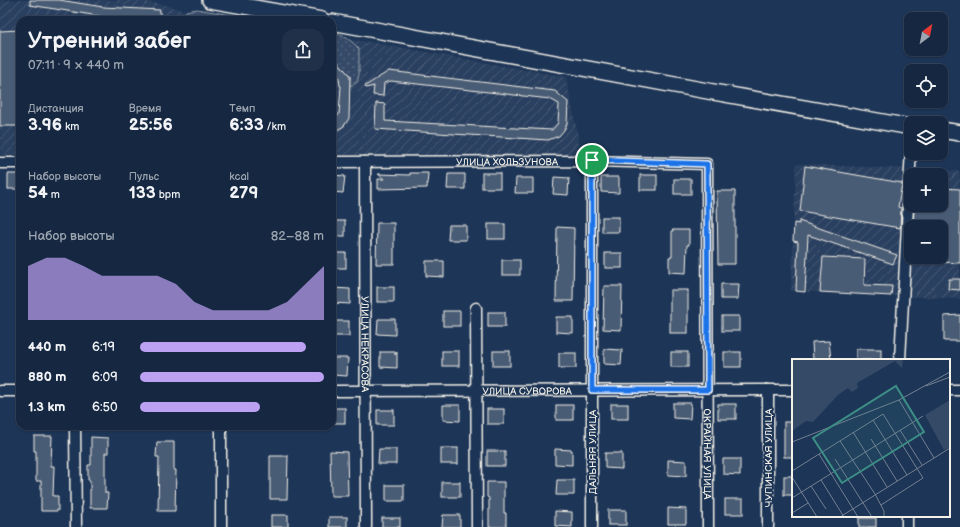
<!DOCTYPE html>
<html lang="ru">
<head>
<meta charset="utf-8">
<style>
  :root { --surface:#162841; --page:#1f3048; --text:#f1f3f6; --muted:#9ea6b1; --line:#35445a; --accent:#bca0f2 }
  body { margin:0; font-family:"Balsamiq Sans",sans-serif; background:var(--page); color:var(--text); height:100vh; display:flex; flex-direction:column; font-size:15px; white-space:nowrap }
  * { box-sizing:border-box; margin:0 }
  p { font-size:13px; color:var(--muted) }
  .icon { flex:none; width:22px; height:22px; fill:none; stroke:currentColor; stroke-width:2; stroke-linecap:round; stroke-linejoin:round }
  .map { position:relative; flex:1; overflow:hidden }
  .drawer { position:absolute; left:16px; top:16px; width:320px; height:414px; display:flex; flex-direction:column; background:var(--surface); border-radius:12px; box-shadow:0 1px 3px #0004,0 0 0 1px var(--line) }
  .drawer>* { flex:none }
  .needle { width:26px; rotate:32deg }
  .buttons { position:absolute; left:904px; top:12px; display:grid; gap:8px }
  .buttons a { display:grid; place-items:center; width:44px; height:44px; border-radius:8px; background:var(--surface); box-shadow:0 1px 3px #0004,0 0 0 1px var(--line); font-size:20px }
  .pin { position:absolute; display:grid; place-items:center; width:34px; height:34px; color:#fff; margin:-17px; border:2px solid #fff; border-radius:50%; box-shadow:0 1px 4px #0007 }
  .round { display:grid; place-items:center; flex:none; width:42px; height:42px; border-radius:12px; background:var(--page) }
  .overview { display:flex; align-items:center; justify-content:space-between; height:68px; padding:0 12px }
  h1 { font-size:22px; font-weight:800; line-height:30px }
  .metrics { display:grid; grid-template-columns:repeat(3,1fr); gap:6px; height:68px; padding:4px 12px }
  .metrics div { display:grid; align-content:center }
  .metrics b { font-size:17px; font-weight:800 }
  .metrics small { font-size:11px; font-weight:400 }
  .metrics p { font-size:11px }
  .chart { height:112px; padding:8px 12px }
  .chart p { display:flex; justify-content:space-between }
  .chart svg { width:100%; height:72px; margin-top:4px; fill:var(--accent); opacity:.7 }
  ul { padding:0 12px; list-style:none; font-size:13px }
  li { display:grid; grid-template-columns:64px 48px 1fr; align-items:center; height:30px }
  li i { height:10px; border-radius:5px; background:var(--accent) }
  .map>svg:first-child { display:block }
  .industrial { fill:url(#industrial-furrows); fill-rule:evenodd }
  .green { fill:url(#green-dots); stroke:#949ea8 }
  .building { fill:#485b74; stroke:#f4f1e8 }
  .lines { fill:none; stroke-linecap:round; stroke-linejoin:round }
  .minor-casing { stroke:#f4f1e8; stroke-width:13 }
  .secondary-casing { stroke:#f4f1e8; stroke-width:18 }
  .minor { stroke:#1d3557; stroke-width:10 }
  .secondary { stroke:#1d3557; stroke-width:15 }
  .route-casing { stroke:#fff; stroke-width:8 }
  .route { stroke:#1a73e8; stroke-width:5 }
  .labels { text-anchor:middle; stroke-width:4; stroke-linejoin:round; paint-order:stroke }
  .street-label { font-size:10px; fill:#f4f1e8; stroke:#1d3557 }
  .inset-road { fill:none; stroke:#738091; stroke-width:1 }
  .view { fill:#3d8f86; fill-opacity:0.15; stroke:#3d8f86; stroke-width:2 }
  .inset-edge { fill:none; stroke:#f4f1e8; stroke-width:2 }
</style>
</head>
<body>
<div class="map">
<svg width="960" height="527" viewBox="0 0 960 527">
  <defs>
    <pattern id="industrial-furrows" width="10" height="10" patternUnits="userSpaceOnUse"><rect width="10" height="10" fill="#2a4060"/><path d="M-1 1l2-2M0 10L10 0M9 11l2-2" fill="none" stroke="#4a5c77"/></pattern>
    <pattern id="green-dots" width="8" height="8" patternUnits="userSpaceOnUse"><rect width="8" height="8" fill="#354a67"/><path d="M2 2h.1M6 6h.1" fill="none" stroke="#53657d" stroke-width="1.8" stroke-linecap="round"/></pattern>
  </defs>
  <rect width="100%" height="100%" fill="#1d3557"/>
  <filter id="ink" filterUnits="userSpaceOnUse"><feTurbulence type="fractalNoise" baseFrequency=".025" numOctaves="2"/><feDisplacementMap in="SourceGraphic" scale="8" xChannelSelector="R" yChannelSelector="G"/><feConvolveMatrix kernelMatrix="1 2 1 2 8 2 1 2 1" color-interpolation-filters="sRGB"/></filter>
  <g filter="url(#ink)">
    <g class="industrial">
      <path d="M 0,0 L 136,0 L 165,5 L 186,11 L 197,9 L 260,20 L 20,20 L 20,155 L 0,155 Z"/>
      <path d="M 332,32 L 340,34 L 351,40 L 370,42 L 566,77 L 582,155 L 332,155 Z"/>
      <path d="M 796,164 L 960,171 L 960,299 L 791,291 ZM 911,175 L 941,175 L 941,205 L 911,205 ZM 911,227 L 941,227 L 941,257 L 911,257 Z"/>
    </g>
    <g class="green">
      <path d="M 197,9 L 260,20 L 183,20 L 186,11 Z"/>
      <path d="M 332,32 C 344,35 351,40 359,49 L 359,75 L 357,82 L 350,86 L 350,76 L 336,59 L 332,59 Z"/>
    </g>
    <g class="building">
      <path d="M 30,0 L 59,0 L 103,7 L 160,10 L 160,19 L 105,17 L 30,5 Z"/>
      <path d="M 20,30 L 20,126 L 0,126 L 0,31 Z"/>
      <path d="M 332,55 L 350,76 L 349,118 L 344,126 L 332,133 L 332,121 L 335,120 L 339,114 L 341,86 L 340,86 L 339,78 L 335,72 L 332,69 Z"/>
      <path d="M 389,71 L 555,91 L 568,102 L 567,124 L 564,130 L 559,136 L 548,140 L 375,129 L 376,103 L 385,104 L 385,121 L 552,130 L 558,123 L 559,104 L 550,99 L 391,81 L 384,83 L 383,96 L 373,95 L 374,86 L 366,88 L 365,86 Z"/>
      <path d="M 805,166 L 902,183 L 898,207 L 901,208 L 900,228 L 800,211 Z"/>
      <path d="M 410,173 L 428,173 L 427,188 L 378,189 L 378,179 L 384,179 L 378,174 L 410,175 Z"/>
      <rect x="482" y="173" width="18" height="15"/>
      <rect x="8" y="174" width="12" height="15"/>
      <path d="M 448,174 L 465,174 L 465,189 L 447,189 Z"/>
      <path d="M 332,175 L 345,176 L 343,193 L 332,192 Z"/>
      <rect x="640" y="175" width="17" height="15"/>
      <path d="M 554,177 L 569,178 L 568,195 L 553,194 Z"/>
      <path d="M 601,177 L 619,177 L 619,193 L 601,192 Z"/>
      <path d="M 516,178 L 533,178 L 533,193 L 515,193 Z"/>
      <rect x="674" y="179" width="17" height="15"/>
      <path d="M 941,188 L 960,189 L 960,263 L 941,262 L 941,227 L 913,227 L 914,209 L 941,211 Z"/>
      <path d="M 717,191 L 735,191 L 735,264 L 718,264 Z"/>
      <rect x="602" y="217" width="17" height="15"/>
      <rect x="332" y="221" width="13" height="15"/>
      <path d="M 799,221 L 897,255 L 893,264 L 808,235 L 805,292 L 796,291 L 798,242 L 793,241 L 794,223 L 799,224 Z"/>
      <path d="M 377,223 L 394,223 L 394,264 L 376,264 Z"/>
      <rect x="488" y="224" width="17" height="15"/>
      <path d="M 449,225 L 466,225 L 466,240 L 448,240 Z"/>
      <path d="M 557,227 L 574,228 L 573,301 L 556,301 Z"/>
      <path d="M 672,230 L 689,230 L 689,245 L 687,245 L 686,273 L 669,272 L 669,257 L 672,257 Z"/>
      <rect x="332" y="253" width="14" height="15"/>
      <rect x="605" y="253" width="17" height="15"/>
      <path d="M 823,257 L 865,259 L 864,285 L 892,286 L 891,296 L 820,292 Z"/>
      <rect x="502" y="260" width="18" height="15"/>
      <path d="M 426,261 L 444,261 L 444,277 L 426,276 Z"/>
      <path d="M 949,279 L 960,279 L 960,290 L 948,289 Z"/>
      <path d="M 721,284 L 739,284 L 738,299 L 721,299 Z"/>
      <path d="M 604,286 L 622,286 L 621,330 L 603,329 Z"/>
      <rect x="377" y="287" width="17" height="15"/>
      <path d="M 333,288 L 350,289 L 350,304 L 333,303 Z"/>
      <rect x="670" y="290" width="18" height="43"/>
      <rect x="443" y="311" width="17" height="15"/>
      <rect x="488" y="312" width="17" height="15"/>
      <path d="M 960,315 L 960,341 L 944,341 L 944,316 Z"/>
      <rect x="722" y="316" width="17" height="15"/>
      <path d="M 556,317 L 573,317 L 573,333 L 556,332 Z"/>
      <path d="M 378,319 L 395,319 L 395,335 L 377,334 Z"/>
      <rect x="332" y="321" width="17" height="15"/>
      <path d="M 829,341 L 831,360 L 813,360 L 812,342 Z"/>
      <path d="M 604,349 L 622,350 L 621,365 L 604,364 Z"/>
      <rect x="856" y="349" width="25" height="11"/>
      <rect x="442" y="351" width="17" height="15"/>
      <rect x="493" y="351" width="17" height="15"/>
      <path d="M 380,352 L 395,352 L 395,355 L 397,352 L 397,368 L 380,367 Z"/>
      <rect x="671" y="352" width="17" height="15"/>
      <rect x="724" y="352" width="17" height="15"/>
      <rect x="559" y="353" width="17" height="15"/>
      <path d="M 333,358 L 348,358 L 347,376 L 332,375 Z"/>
      <path d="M 673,403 L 691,403 L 690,419 L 673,418 Z"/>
      <rect x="611" y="404" width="17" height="15"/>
      <rect x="718" y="404" width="18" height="15"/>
      <path d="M 443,405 L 460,405 L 460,421 L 443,420 Z"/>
      <rect x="556" y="405" width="17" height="15"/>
      <rect x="332" y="408" width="13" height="15"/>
      <rect x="487" y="409" width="17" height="15"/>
      <rect x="377" y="410" width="17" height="15"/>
      <rect x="784" y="422" width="9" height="35"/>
      <path d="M 34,436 L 52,436 L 51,466 L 54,466 L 53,496 L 58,496 L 58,511 L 41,511 L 41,481 L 36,481 L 36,451 L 34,451 Z"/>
      <path d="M 91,437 L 108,438 L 108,453 L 105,453 L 105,493 L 108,493 L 107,508 L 90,508 L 90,480 L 88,480 L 88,465 L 91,465 Z"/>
      <path d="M 157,442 L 174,442 L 174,470 L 176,470 L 175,511 L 158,511 L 159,457 L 156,457 Z"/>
      <rect x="441" y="448" width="17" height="16"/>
      <path d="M 379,449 L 396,449 L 396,464 L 378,464 Z"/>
      <path d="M 555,449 L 572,450 L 572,465 L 555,464 Z"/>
      <path d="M 330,451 L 347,452 L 348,496 L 331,496 Z"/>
      <rect x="487" y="451" width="18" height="15"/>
      <path d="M 605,453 L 622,453 L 622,469 L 605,468 Z"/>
      <path d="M 270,456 L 288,456 L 287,499 L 270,499 Z"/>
      <path d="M 723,459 L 740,459 L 740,475 L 723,474 Z"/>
      <path d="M 668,460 L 686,461 L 686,476 L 668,475 Z"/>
      <rect x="784" y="476" width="9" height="19"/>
      <path d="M 557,480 L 574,480 L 574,495 L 556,495 Z"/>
      <rect x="442" y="482" width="18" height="15"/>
      <path d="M 487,482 L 504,482 L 504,513 L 506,513 L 506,527 L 489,527 L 489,498 L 487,497 Z"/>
      <rect x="386" y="485" width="18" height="16"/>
      <rect x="725" y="499" width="18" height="15"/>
      <path d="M 668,508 L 686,509 L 686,524 L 668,524 Z"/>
      <rect x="608" y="510" width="18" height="15"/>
      <path d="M 555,511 L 572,512 L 572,527 L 555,526 Z"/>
      <rect x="271" y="515" width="17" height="12"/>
      <path d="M 443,515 L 460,515 L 460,527 L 442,527 Z"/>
      <rect x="329" y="517" width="18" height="10"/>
      <rect x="382" y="518" width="18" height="9"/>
      <rect x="859" y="518" width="17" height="9"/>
    </g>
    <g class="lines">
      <g class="minor-casing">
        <g id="minor">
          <path id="s1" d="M 332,162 L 592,161 L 707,164 L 708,527"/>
          <path id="s2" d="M 365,162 L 366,527"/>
          <path d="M 0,163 L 20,163"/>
          <path d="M 476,308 L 477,527"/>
          <path d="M 900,360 L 911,148"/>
          <path d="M 949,390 L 960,390"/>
          <path d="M 0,391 L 20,391"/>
          <path id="s3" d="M 332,391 L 793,390"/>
          <path d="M 75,426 L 76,527"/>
          <path d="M 221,426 L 221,527"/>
          <path d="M 907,516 L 907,527"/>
          <path d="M 592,527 L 592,161"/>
          <path d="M 768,527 L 768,390"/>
        </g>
      </g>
      <g class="secondary-casing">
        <g id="secondary">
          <path d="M 210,0 L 322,20"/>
          <path d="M 332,22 L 702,90 L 911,127"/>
          <path d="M 941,130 L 960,133"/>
        </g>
      </g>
      <use href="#minor" class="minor"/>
      <use href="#secondary" class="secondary"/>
    </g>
  </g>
  <g class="lines" filter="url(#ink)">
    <g class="route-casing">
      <path id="route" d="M 592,160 L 707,164 L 708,390 L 592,390 Z"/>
    </g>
    <use href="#route" class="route"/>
  </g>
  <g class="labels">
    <g class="street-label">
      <text dy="4" stroke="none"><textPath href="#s1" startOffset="175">УЛИЦА ХОЛЬЗУНОВА</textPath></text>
      <text dy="4" stroke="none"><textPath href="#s2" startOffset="182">УЛИЦА НЕКРАСОВА</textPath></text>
      <text dy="4" stroke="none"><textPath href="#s3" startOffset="195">УЛИЦА СУВОРОВА</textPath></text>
      <text transform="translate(592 452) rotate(-90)" y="4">ДАЛЬНЯЯ УЛИЦА</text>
      <text dy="4" stroke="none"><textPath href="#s1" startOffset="665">ОКРАЙНАЯ УЛИЦА</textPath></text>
      <text transform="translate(768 458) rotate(-90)" y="4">ЧУПИНСКАЯ УЛИЦА</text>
    </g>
  </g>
  <g transform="translate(792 359)">
    <rect width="158" height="158" fill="#1d3557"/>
    <path d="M 158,41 L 158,88 L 152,91 L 133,56 Z" fill="#354a67"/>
    <path d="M 0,0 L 111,0 L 110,9 L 103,2 L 65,24 L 66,29 L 60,33 L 56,29 L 46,36 L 21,63 L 14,62 L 0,72 Z" fill="#354a67"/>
    <path class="inset-road" d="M 134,27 L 158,18M 107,41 L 142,99M 81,61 L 115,116M 108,71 L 130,106M 61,73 L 95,128M 79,80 L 105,122M 48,82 L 83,135 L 92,152 L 92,158M 0,83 L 107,41 L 158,13M 27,95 L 66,158M 43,100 L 80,158M 0,112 L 91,55 L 131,119 L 89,146M 0,118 L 25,158M 29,121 L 52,158M 19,127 L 34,150M 0,139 L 131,57M 0,154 L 16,144M 48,158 L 158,89"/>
    <path class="view" d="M 104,27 L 132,73 L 50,124 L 21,79 Z"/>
    <rect width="158" height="158" class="inset-edge"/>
  </g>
</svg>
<div class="buttons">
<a><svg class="needle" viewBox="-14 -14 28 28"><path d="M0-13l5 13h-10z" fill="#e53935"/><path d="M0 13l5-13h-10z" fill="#9ea6b1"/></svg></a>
<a><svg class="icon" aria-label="locate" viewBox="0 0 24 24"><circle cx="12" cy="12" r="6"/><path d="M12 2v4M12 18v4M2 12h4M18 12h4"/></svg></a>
<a><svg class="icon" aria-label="layers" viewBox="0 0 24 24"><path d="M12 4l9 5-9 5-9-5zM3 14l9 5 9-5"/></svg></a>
<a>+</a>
<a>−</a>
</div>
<div class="pin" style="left:592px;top:160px;background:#1e9e55"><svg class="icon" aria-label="arrive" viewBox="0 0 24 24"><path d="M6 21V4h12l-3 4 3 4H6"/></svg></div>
<section class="drawer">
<div class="overview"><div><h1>Утренний забег</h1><p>07:11 · 9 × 440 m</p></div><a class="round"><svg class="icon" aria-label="share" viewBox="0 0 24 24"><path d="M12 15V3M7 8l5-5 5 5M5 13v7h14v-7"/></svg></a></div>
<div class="metrics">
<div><p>Дистанция</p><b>3.96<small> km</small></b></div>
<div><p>Время</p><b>25:56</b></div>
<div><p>Темп</p><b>6:33<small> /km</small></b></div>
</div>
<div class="metrics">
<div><p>Набор высоты</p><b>54<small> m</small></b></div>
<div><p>Пульс</p><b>133<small> bpm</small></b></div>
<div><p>kcal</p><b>279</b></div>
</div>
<div class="chart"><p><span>Набор высоты</span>82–88 m</p>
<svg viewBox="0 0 160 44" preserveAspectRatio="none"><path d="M0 44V11L10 6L20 6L30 11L40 17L50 17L60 17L70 17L80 22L90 33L100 38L110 38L120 38L130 38L140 33L150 22L160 11V44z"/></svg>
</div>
<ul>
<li><b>440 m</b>6:19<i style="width:90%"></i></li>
<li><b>880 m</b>6:09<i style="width:100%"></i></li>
<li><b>1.3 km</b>6:50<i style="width:65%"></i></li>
</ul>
</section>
</div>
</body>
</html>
